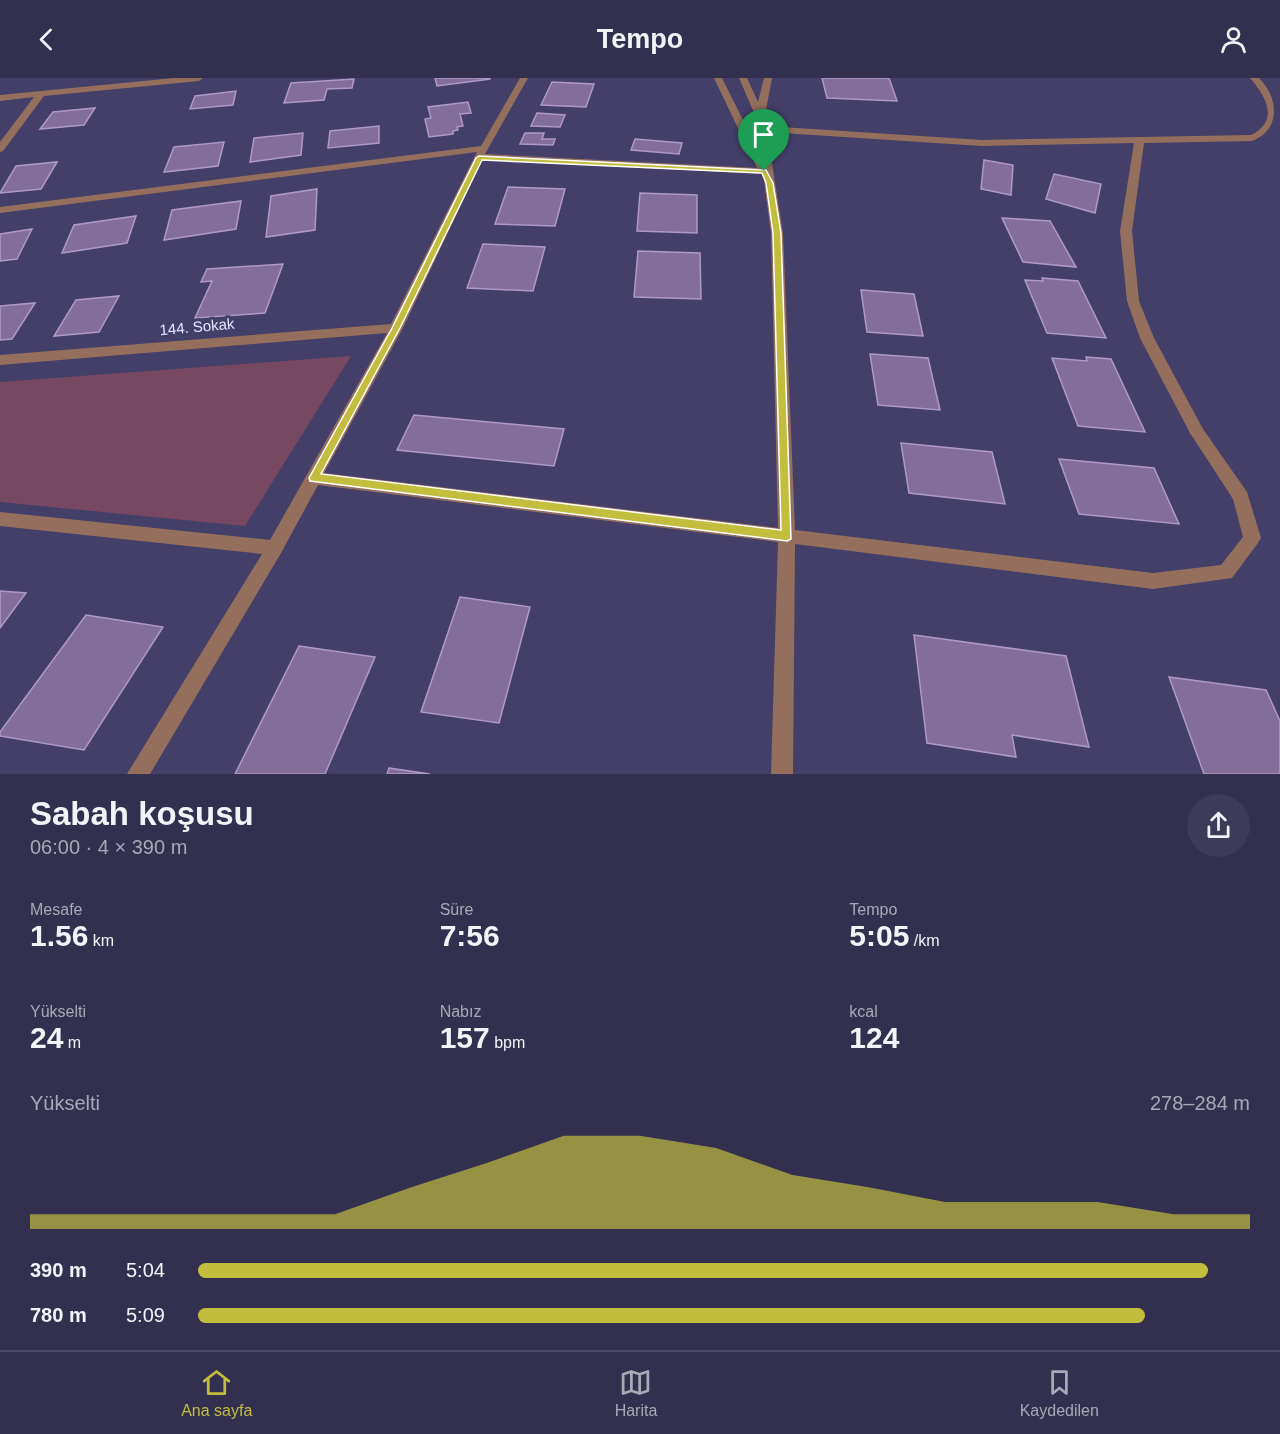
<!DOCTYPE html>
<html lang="tr">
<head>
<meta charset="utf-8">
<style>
  :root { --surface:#322f4f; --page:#3d3b59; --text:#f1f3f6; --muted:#a8a9b7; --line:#4d4a66; --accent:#c3bd3e }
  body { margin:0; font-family:Helvetica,sans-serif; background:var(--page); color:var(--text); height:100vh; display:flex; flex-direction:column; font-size:22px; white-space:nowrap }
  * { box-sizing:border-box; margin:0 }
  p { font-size:20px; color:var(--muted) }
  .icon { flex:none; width:33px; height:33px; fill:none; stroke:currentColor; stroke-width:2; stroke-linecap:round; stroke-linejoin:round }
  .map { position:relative; height:696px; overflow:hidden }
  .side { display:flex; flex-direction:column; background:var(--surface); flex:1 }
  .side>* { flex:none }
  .pin { position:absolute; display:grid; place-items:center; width:51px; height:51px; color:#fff; margin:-62px -26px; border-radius:50% 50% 50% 0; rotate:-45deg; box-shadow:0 0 6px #0007 }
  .pin .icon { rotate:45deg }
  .round { display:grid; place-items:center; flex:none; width:63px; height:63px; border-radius:32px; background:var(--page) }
  .overview { display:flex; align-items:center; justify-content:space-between; height:102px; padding:0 30px }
  h1 { font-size:33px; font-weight:700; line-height:45px }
  .stats { display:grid; grid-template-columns:repeat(3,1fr); gap:9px; height:102px; padding:6px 30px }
  .stats div { display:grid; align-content:center }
  .stats b { font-size:30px; font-weight:700 }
  .stats small { font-size:16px; font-weight:400 }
  .stats p { font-size:16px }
  .chart { height:168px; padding:12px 30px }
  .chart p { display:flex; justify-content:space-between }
  .chart svg { width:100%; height:108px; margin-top:6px; fill:var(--accent); opacity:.7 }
  ul { padding:0 30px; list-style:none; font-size:20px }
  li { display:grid; grid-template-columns:96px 72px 1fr; align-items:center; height:45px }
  li i { height:15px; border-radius:8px; background:var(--accent) }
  header { display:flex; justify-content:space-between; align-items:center; height:78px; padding:0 30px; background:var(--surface); font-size:27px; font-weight:700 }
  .tab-bar { display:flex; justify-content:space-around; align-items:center; height:84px; border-top:2px solid var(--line); background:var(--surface); font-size:16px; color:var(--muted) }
  .tab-bar a { display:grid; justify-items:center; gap:3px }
  .tab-bar .current { color:var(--accent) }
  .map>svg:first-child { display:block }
  .green { fill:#774861 }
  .building { fill:#836d99; stroke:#af99c7; stroke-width:1.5 }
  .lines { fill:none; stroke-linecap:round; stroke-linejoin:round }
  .minor { fill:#956f5d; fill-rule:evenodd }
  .route { fill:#c3bd3e; stroke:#fff; stroke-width:1.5; fill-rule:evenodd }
  .labels { text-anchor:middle; stroke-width:6; stroke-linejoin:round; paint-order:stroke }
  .street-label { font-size:15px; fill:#e5e5ff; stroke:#433f69 }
</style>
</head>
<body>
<header><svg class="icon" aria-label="back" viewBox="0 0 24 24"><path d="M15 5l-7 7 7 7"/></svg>Tempo<svg class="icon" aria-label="person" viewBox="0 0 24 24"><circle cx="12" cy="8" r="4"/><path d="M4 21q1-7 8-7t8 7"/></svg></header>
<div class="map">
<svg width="1280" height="696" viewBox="0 0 1280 696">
  <rect width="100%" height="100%" fill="#433f69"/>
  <path class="green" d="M 351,278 L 245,448 L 0,424 L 0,304 Z"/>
  <g class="building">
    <path d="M 435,0 L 490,0 L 490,1 L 437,8 Z"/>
    <path d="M 822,0 L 889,0 L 897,23 L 827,20 Z"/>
    <path d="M 354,1 L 352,10 L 327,11 L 324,22 L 284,25 L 291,5 Z"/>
    <path d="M 552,4 L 594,6 L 586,29 L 541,27 Z"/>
    <path d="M 236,13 L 233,27 L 190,31 L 195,18 Z"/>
    <path d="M 468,24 L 471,35 L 460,36 L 463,48 L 457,49 L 458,52 L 453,53 L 453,56 L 429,59 L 425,41 L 431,40 L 428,29 Z"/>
    <path d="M 95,30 L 84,47 L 40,51 L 53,34 Z"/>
    <path d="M 537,35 L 565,37 L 560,49 L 531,48 Z"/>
    <path d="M 379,48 L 379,65 L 328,70 L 330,53 Z"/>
    <path d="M 303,55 L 301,77 L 250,84 L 254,60 Z"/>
    <path d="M 525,55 L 544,55 L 542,61 L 555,61 L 553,67 L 520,66 Z"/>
    <path d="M 635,61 L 682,65 L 679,76 L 631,72 Z"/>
    <path d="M 224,64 L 218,88 L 164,94 L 174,69 Z"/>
    <path d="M 984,82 L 1013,87 L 1011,117 L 981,111 Z"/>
    <path d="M 57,84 L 41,111 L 0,115 L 16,88 Z"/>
    <path d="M 1054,96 L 1101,106 L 1095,135 L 1046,121 Z"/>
    <path d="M 508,109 L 565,111 L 555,148 L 495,146 Z"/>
    <path d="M 317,111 L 315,152 L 266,159 L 271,118 Z"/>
    <path d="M 640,115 L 697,117 L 697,155 L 637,153 Z"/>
    <path d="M 241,123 L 236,151 L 164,162 L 172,132 Z"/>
    <path d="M 136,138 L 127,165 L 62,175 L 74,147 Z"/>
    <path d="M 1002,140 L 1050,143 L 1076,189 L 1023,184 Z"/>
    <path d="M 32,151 L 17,181 L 0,183 L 0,156 Z"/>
    <path d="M 483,166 L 545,169 L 533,213 L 467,210 Z"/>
    <path d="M 638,173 L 700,175 L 701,221 L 634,219 Z"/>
    <path d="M 283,186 L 265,235 L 195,240 L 212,203 L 201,204 L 207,191 Z"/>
    <path d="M 1042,200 L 1078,203 L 1106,260 L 1047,255 L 1025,202 L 1043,203 Z"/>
    <path d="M 861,212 L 914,216 L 923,258 L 867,254 Z"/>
    <path d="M 119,218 L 99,254 L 54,258 L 76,222 Z"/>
    <path d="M 35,225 L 12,261 L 0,262 L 0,228 Z"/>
    <path d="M 870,276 L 928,280 L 940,332 L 878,327 Z"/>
    <path d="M 1086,279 L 1111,281 L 1145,354 L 1078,348 L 1052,280 L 1087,283 Z"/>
    <path d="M 414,337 L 564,351 L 554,388 L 397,372 Z"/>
    <path d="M 901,365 L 992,374 L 1005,426 L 909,415 Z"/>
    <path d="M 1059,381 L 1154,390 L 1179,446 L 1079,436 Z"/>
    <path d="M 0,513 L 26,515 L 0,550 Z"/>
    <path d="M 460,519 L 530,529 L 499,645 L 421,634 Z"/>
    <path d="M 86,537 L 163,549 L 84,672 L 0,658 L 0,654 Z"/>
    <path d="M 914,557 L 1066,578 L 1089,669 L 1012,657 L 1016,679 L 927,665 Z"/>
    <path d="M 299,568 L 375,579 L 325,696 L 235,696 Z"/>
    <path d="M 1169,599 L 1266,612 L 1280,643 L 1280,696 L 1204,696 Z"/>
    <path d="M 389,690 L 430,696 L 387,696 Z"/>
  </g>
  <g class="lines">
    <g class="minor">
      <path d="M 174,0 L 203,0 L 199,3 L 44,18 L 3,73 L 0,74 L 0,64 L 34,19 L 0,23 L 0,17 Z"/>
      <path d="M 520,0 L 528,0 L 485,76 L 757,90 L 714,0 L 722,0 L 761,78 L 755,37 L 739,0 L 747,0 L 758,24 L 764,0 L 772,0 L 765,37 L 766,48 L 982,62 L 1251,57 C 1280,43 1266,18 1250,0 L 1259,0 C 1280,21 1280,53 1252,63 L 1144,65 L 1132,153 L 1139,223 L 1154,260 L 1203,351 L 1247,414 L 1261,460 L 1258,465 L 1232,500 L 1153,511 L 795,466 L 793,696 L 771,696 L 778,464 L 318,407 L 281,475 L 150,696 L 127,696 L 262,476 L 0,448 L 0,434 L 270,462 L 387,255 L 0,287 L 0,277 L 391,246 L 477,74 L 0,135 L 0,129 L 481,68 ZM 767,54 L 982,68 L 1134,65 L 1120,153 L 1127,223 L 1140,260 L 1190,355 L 1233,421 L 1243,459 L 1221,487 L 1153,495 L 795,452 L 783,155 ZM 482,82 L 763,96 L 771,155 L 778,450 L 324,395 L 403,250 Z"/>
    </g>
  </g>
  <path class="route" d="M 479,78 L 766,92 L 773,105 L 781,155 L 791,461 L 787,463 L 310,403 L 309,400 L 392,250 L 476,80 ZM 482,82 L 762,95 L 766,105 L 773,155 L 781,452 L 321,396 L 400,250 Z"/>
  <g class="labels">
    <g class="street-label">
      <text transform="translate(197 249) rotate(-5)" y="5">144. Sokak</text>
    </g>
  </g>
</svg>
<div class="pin" style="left:764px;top:93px;background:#1e9e55"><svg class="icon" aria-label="arrive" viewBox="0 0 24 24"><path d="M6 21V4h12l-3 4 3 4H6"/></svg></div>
</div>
<section class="side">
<div class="overview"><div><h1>Sabah koşusu</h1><p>06:00 · 4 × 390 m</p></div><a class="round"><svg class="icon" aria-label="share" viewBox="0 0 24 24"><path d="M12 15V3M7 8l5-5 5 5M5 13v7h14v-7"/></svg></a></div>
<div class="stats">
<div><p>Mesafe</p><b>1.56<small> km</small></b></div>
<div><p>Süre</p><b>7:56</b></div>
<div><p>Tempo</p><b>5:05<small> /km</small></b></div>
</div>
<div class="stats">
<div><p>Yükselti</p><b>24<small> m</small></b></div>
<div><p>Nabız</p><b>157<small> bpm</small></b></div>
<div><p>kcal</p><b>124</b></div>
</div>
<div class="chart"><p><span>Yükselti</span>278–284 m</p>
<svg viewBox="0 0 160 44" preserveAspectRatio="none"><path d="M0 44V38L10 38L20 38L30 38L40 38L50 27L60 17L70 6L80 6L90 11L100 22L110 27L120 33L130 33L140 33L150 38L160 38V44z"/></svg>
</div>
<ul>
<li><b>390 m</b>5:04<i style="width:96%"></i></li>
<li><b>780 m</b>5:09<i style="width:90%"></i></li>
</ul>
</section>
<nav class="tab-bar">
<a class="current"><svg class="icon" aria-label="home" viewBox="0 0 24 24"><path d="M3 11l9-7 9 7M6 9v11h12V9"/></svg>Ana sayfa</a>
<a><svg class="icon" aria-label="map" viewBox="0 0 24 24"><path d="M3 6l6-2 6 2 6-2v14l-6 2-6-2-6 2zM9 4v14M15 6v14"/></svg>Harita</a>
<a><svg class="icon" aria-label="saved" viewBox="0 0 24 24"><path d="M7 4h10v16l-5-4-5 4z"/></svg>Kaydedilen</a>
</nav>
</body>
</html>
